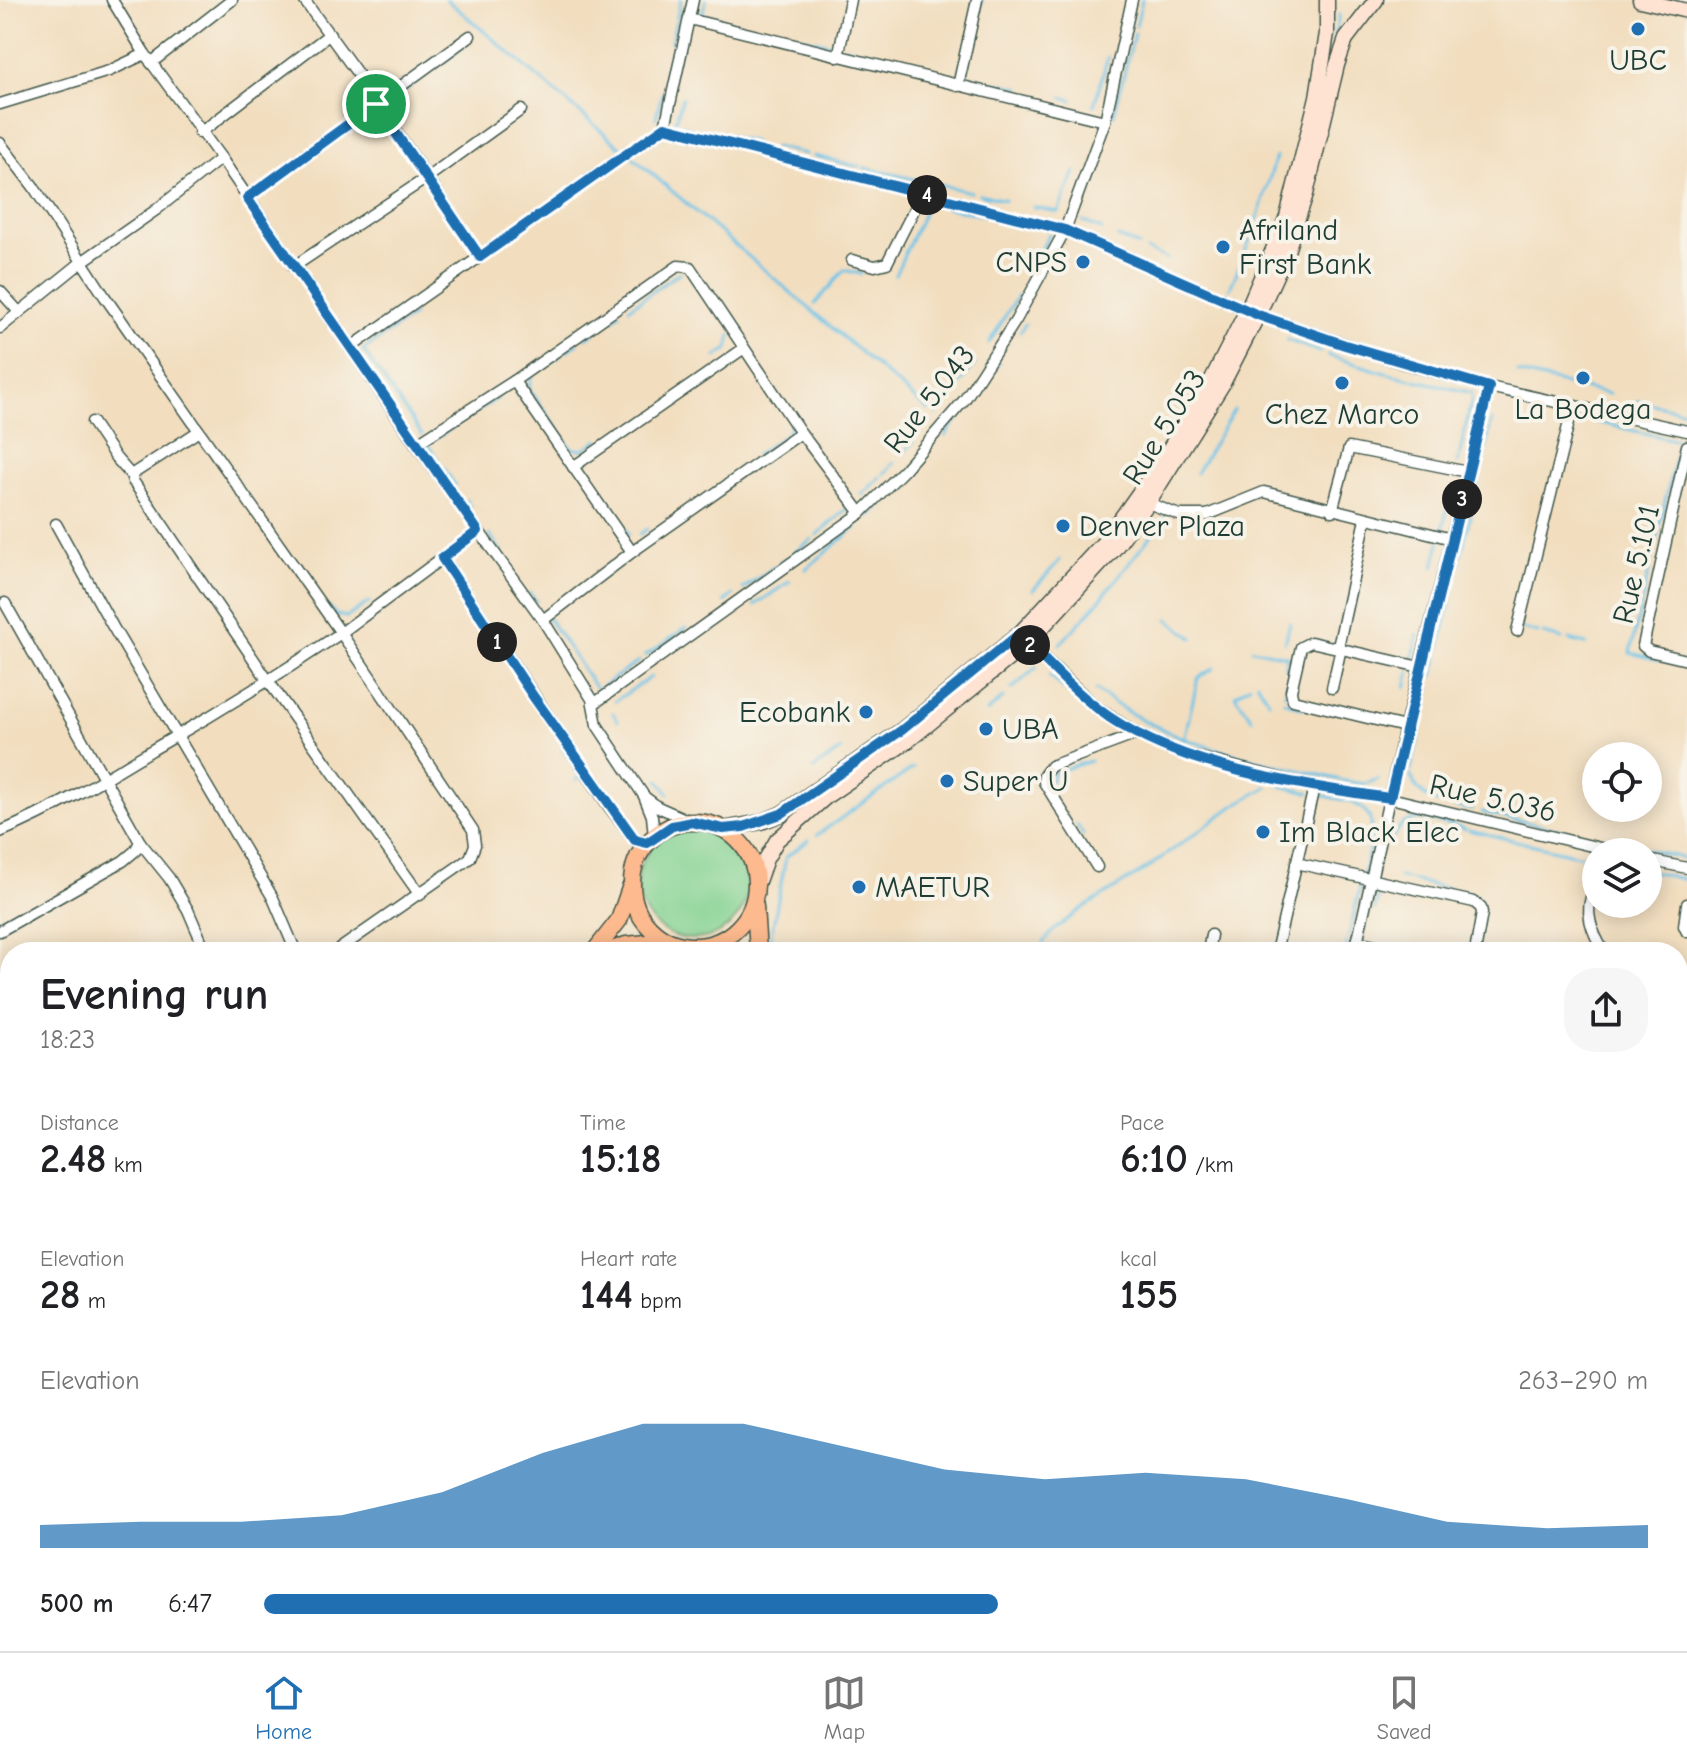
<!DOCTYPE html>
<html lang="en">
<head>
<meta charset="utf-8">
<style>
  :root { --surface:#fff; --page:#f6f6f6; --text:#202124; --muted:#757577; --line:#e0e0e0; --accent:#1f6fb2 }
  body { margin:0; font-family:"Comic Neue",sans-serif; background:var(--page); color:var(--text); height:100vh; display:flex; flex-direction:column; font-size:30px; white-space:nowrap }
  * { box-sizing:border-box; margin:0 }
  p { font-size:26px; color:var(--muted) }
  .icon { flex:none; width:44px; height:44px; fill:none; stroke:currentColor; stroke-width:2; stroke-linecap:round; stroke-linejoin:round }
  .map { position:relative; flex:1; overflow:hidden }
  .drawer { position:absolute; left:0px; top:942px; width:1688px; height:710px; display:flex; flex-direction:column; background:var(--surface); border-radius:32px 32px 0 0; box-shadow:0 4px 20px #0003 }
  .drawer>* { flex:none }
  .tools { position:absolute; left:1582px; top:742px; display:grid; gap:16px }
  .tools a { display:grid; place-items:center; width:80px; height:80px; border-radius:50%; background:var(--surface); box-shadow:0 4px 20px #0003; font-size:40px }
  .pin { position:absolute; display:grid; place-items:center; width:68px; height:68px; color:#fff; margin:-34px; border:4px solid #fff; border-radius:50%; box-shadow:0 2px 8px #0007 }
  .km { position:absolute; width:40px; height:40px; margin:-20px; border-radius:50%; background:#222; color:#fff; font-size:22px; line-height:40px; text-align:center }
  .round { display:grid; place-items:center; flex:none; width:84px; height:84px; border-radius:32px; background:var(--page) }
  .overview { display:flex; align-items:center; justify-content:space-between; height:136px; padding:0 40px }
  h1 { font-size:44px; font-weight:700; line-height:60px }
  .metrics { display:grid; grid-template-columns:repeat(3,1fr); gap:12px; height:136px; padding:8px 40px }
  .metrics div { display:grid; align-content:center }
  .metrics b { font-size:40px; font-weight:700 }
  .metrics small { font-size:22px; font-weight:400 }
  .metrics p { font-size:22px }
  .chart { height:224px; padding:16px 40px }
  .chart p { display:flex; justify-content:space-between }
  .chart svg { width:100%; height:144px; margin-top:8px; fill:var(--accent); opacity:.7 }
  ul { padding:0 40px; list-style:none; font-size:26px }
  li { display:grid; grid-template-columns:128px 96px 1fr; align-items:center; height:60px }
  li i { height:20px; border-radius:10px; background:var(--accent) }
  .menu { display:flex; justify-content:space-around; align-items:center; height:112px; border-top:2px solid var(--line); background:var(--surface); font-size:22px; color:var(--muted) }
  .menu a { display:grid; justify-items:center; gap:4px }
  .menu .current { color:var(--accent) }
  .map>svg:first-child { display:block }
  .green { fill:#83d292; stroke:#518863; stroke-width:2 }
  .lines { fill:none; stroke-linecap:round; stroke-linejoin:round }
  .stream { stroke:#6ac2e7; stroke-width:3 }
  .river { stroke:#6ac2e7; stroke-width:18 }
  .street-casing { stroke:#3f5549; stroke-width:13 }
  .secondary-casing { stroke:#3f5549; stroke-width:17 }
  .primary-casing { stroke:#3f5549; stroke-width:19 }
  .street { stroke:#fff; stroke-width:10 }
  .secondary { stroke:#fee3d2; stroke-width:14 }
  .primary { stroke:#fcba8e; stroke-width:16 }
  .route-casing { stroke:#fff; stroke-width:16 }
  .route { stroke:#1f6fb2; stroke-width:10 }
  .poi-dot { fill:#1f6fb2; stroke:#f7f3e8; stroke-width:3 }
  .labels { text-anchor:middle; stroke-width:8; stroke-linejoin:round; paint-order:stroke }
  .poi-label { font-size:30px; fill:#1f3d34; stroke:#f7f3e8; text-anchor:start }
  .street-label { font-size:30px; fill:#1f3d34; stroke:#f7f3e8 }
</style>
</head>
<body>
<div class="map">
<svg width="1687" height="1651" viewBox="0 0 1687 1651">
  <rect width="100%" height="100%" fill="#f7f3e8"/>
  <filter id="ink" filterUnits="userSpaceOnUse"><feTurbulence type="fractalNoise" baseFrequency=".0125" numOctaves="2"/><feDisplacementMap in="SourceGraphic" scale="16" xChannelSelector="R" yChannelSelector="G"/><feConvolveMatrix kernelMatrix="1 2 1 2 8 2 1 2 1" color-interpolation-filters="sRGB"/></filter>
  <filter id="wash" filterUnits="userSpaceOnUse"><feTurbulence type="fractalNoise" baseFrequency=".006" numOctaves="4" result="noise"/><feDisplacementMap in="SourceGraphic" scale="32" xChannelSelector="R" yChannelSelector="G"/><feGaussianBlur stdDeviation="1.8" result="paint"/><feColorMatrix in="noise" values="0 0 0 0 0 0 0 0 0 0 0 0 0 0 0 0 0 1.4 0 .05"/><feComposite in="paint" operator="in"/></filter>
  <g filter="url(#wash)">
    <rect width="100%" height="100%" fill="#f2debf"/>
    <circle class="green" cx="693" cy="884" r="55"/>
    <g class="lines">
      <g class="stream">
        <path d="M 447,0 L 624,150"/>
        <path d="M 706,0 L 702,15 L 711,17"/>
        <path d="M 718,19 L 752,27"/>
        <path d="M 977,24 L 982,0"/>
        <path d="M 1136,26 L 1142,0"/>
        <path d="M 760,28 L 790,35"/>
        <path d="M 795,36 L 830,44"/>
        <path d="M 671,42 L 681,0"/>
        <path d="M 1333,42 L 1339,15"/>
        <path d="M 845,47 L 857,50"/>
        <path d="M 861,51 L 901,61"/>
        <path d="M 1129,55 L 1134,33"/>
        <path d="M 1104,70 L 1108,57"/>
        <path d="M 965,75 L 981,79"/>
        <path d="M 994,82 L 1020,88"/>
        <path d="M 1062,97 L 1072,100"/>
        <path d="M 682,98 L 675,124 L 691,128"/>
        <path d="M 1094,105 L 1104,71"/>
        <path d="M 383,107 L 467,44"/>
        <path d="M 1114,115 L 1128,58"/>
        <path d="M 656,118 L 662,93"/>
        <path d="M 700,130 L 753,142"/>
        <path d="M 774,147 L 806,154"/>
        <path d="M 630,155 L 928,410"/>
        <path d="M 814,156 L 860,167"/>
        <path d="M 865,168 L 971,192"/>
        <path d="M 979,194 L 1005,200"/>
        <path d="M 1033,207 L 1058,212 L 1075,172"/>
        <path d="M 988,216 L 1006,221"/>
        <path d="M 1257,220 L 1276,157"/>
        <path d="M 1008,221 L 1033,227"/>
        <path d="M 1083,221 L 1102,230"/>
        <path d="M 1118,237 L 1139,246"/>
        <path d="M 1147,250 L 1167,259"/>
        <path d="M 1039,255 L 1049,234"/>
        <path d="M 1128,263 L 1139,268"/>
        <path d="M 1031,272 L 1036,261"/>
        <path d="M 895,275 L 928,203 L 981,215"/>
        <path d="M 1230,289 L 1256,224"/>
        <path d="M 815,304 L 844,270 L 861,274"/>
        <path d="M 629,308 L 680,272"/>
        <path d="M 414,315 L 363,350 L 422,435"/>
        <path d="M 613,319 L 620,314"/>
        <path d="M 1020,332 L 1025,324"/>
        <path d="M 586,338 L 604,325"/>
        <path d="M 1287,340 L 1320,352"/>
        <path d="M 989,343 L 1018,295"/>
        <path d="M 567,351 L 578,343"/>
        <path d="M 561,355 L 532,374 L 529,388 L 571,448 L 582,450 L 598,440"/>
        <path d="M 1327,355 L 1389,374 L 1472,393"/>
        <path d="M 716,357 L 728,349 L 731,335"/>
        <path d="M 1518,373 L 1609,394"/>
        <path d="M 1510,401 L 1567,415"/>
        <path d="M 1637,401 L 1685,411"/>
        <path d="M 1169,409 L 1185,383"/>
        <path d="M 936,414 L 975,364"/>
        <path d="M 1575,417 L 1586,420"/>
        <path d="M 1596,422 L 1679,441 L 1630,653 L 1687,666"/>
        <path d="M 945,436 L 999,363"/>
        <path d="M 426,442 L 455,485"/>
        <path d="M 427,444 L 498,398"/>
        <path d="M 904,452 L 913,442"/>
        <path d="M 756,455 L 788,433 L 790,423"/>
        <path d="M 1458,462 L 1472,398"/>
        <path d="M 587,472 L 604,497"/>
        <path d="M 1196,473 L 1234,410"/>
        <path d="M 884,474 L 894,463"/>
        <path d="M 862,495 L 880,477"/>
        <path d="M 466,500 L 470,507"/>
        <path d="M 607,502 L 629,534"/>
        <path d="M 869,516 L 913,473"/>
        <path d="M 1442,532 L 1448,505"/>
        <path d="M 640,534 L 647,529"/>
        <path d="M 490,535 L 501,551"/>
        <path d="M 817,535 L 849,507"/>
        <path d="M 791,555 L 812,539"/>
        <path d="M 780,563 L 786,558"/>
        <path d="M 1434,567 L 1440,540"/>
        <path d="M 806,569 L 856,527"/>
        <path d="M 743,589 L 774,567"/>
        <path d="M 1033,590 L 1060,560"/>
        <path d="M 530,593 L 536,601"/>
        <path d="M 724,602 L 733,595"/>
        <path d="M 755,605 L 790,581"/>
        <path d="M 329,607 L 336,615 L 347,617 L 369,602"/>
        <path d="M 548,618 L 595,687"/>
        <path d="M 1168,619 L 1193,638"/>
        <path d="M 1519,628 L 1538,633"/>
        <path d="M 1543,634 L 1562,639"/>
        <path d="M 1569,640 L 1586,644"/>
        <path d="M 667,641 L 686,628"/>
        <path d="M 1285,642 L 1290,623"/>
        <path d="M 1060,644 L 1095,606 L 1166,517"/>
        <path d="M 1252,649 L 1287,656 L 1285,666 L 1290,673 L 1285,694"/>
        <path d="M 645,656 L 665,643"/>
        <path d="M 1412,662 L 1418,635"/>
        <path d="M 1049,675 L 1089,710 L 1128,735"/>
        <path d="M 1433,676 L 1492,421"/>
        <path d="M 1257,682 L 1269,701"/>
        <path d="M 1250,685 L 1235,695 L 1252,719"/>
        <path d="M 1406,687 L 1410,670"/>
        <path d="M 600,688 L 639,661"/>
        <path d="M 1012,689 L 1037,667"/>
        <path d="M 1096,690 C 1171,748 1255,758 1344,781 L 1365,784 L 1378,779"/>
        <path d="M 615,701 L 651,677"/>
        <path d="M 1284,701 L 1303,708"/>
        <path d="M 987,712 L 1003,698"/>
        <path d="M 613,713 L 618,721"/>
        <path d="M 1184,740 L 1198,678 L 1214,668"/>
        <path d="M 562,748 L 581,776 L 576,780"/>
        <path d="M 813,769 L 841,750"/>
        <path d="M 1411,770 L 1430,689"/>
        <path d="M 1411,776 C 1419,803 1449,805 1472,810"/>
        <path d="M 659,780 L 669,794"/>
        <path d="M 1050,782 L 1055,772 L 1090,761"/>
        <path d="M 1281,786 L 1310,793"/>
        <path d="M 1316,794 C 1344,801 1377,800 1371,839"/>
        <path d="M 1482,812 L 1687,859"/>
        <path d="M 1077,825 L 1083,835"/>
        <path d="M 1469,830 L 1595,859"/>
        <path d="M 817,835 L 913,768"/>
        <path d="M 1392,839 C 1405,806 1438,823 1465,829"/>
        <path d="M 1648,871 L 1687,880"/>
        <path d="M 1363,875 L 1371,841"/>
        <path d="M 1399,877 L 1407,879"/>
        <path d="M 1411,880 L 1450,889"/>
        <path d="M 1454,890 L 1478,896"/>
        <path d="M 1375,909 L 1380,891"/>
        <path d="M 1349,936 L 1361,882"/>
        <path d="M 768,952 L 786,857 L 809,840"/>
        <path d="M 1036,952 L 1053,931 L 1080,910 L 1143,871 L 1235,805 L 1267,787"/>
        <path d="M 1345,952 L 1347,942"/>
        <path d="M 10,1034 L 6,1040 L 4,1052 L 10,1060"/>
        <path d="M 0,1195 L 10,1195"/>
        <path d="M 1678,1295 L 1687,1297"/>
        <path d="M 1678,1418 L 1687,1398"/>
        <path d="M 1274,1642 L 1275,1651"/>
        <path d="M 1346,1642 L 1348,1651"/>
        <path d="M 1589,1642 L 1593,1651"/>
        <path d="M 18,1651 L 28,1644 L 39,1642"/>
        <path d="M 80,1651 L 87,1642"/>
      </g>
      <g class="river">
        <path d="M 0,990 L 10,1009"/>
        <path d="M 382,1642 L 388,1651"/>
      </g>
    </g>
  </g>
  <g filter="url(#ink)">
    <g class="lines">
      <g class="street-casing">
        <g id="street">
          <path d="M 112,0 L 145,54 L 221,158 L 416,444 L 543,620 L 592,699 L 597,725 L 644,796 L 652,816 L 654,836"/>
          <path d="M 304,0 L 365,84 L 480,257"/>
          <path d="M 689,19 L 1105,121"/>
          <path d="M 838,57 L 850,0"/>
          <path d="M 151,63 L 232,0"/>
          <path d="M 958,86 L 977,0"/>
          <path d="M 0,104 L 109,71 L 145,54"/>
          <path d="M 665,127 L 1065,230 L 1258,315 L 1402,363 L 1489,387 L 1687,431"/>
          <path d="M 200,133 L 330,34"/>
          <path d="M 0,143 L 33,186 L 105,297 L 341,633 L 442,558 L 610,808 L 635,840 L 647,843"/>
          <path d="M 247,198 L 470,36"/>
          <path d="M 852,260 L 875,266 L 887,263 L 922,194"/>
          <path d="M 293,267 L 428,177 L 521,110"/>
          <path d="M 0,291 L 19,312"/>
          <path d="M 0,328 L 83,261 L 156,210 L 221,158"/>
          <path d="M 350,348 L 665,127 L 693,0"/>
          <path d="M 514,381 L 632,552"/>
          <path d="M 92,422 L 116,458 L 131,475"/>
          <path d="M 199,431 L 131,475 L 133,481 L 269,682 L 420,895"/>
          <path d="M 416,444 L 514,381 L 678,266 L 690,267 L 801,433 L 861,513"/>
          <path d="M 1687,446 L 1643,646 L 1649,651 L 1687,660"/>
          <path d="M 573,467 L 743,349"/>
          <path d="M 1148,503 L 1179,515 L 1207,515 L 1264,492 L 1452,539"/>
          <path d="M 1332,511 L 1349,448 L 1468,472"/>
          <path d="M 56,524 L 113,627 L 273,898 L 296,952"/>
          <path d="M 442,558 L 478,531"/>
          <path d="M 543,620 L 632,552 L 801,433"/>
          <path d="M 1517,631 L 1573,406"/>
          <path d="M 1023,638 L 1095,706 L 1137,734 L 1177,752 L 1314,787 L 1390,798 L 1617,852"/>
          <path d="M 1338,647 L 1366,519"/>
          <path d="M 1332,688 L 1341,648"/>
          <path d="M 595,703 L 861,513 L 904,470 L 965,399 L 1016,320 L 1065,230 L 1105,121 L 1132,0"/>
          <path d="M 1405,727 L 1293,700 L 1291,691 L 1301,647 L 1311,642 L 1420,667"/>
          <path d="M 646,798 L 658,807 L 692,822"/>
          <path d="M 0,832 C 53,810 103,780 152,750 C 217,713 280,674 341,633 L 473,830 L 475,845 L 470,858 L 335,952"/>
          <path d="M 140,842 L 169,878 L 188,910 L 206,952"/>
          <path d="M 1648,860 L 1687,868"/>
          <path d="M 1296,863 L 1474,902 L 1481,908 L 1482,913 L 1475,952"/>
          <path d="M 1097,867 L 1044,782 L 1044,775 L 1051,766 L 1137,734"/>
          <path d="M 1594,890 C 1583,911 1592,932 1604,952"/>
          <path d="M 1687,904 L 1684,926 L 1687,932"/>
          <path d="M 0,931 L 123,861 L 135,851 L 140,842 L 5,603"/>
          <path d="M 1357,941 L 1407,952"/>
          <path d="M 1208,952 L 1211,935"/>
          <path d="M 1276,952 L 1314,787"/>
          <path d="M 1355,952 L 1405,727 L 1489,387"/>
          <path d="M 1678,1253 L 1687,1255"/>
          <path d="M 0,1337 L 10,1336"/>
          <path d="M 0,1391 L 10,1390"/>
          <path d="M 1678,1431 L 1687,1411"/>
          <path d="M 0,1483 L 10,1485"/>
          <path d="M 1678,1563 L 1687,1565"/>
          <path d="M 0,1599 L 10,1600"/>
          <path d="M 221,1642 L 228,1651"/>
          <path d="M 351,1642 L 354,1651"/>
          <path d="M 1267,1642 L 1269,1651"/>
          <path d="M 1339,1642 L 1340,1651"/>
          <path d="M 90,1651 L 103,1642"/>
          <path d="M 1194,1651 L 1196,1642"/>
          <path d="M 1600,1651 L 1603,1642"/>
        </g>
      </g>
      <g class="secondary-casing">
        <g id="secondary">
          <path d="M 1640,0 L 1687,11"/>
          <path d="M 723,829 L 761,822 L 781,814 L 902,730 L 1019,634 L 1105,541 L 1165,456 L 1212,379 L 1247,310 L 1287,217 L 1317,97 L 1327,33 L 1327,0"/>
          <path d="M 756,887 L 766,859 L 777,840 L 827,796 L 909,740 L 1028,643 L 1115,548 L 1148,503 L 1222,385 L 1258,315 L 1287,251 L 1306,194 L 1337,65 L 1346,39 L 1376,0"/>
        </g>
      </g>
      <g class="primary-casing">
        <g id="primary">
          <circle cx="694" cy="884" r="62"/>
          <path d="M 755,906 L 758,952"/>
          <path d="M 594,952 L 619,920 L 630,888"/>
          <path d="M 607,952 L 626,945 L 668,941"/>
          <path d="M 0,1207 L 10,1206"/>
          <path d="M 0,1222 L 10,1221"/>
          <path d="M 1678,1319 L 1687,1321"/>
          <path d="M 441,1651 L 447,1642"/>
        </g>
      </g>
      <use href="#street" class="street"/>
      <use href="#secondary" class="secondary"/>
      <use href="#primary" class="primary"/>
    </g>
  </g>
  <g class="lines" filter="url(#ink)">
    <g class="route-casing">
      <path id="route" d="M 376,104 L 480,257 L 665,127 L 1065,230 L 1258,315 L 1345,345 L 1489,387 L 1390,798 C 1301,785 1185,769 1109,717 C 1076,694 1048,663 1019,634 L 902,730 L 781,814 L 743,827 L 723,829 L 692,822 L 672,826 L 647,843 L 635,840 L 533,696 L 442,558 L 478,531 L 247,198 Z"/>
    </g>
    <use href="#route" class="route"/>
  </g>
  <g class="poi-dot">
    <circle cx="1638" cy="29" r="8"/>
    <circle cx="1223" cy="247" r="8"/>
    <circle cx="1083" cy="262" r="8"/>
    <circle cx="1583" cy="378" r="8"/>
    <circle cx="1342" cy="383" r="8"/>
    <circle cx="1063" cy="526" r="8"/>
    <circle cx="866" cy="712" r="8"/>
    <circle cx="986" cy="729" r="8"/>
    <circle cx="947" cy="781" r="8"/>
    <circle cx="1263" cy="832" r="8"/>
    <circle cx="859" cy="887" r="8"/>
  </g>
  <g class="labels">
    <g class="poi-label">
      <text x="1638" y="70" text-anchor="middle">UBC</text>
      <text x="1239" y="240">Afriland<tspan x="1239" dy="34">First Bank</tspan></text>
      <text x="1067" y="272" text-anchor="end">CNPS</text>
      <text x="1583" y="419" text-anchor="middle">La Bodega</text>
      <text x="1342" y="424" text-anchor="middle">Chez Marco</text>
      <text x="1079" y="536">Denver Plaza</text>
      <text x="850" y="722" text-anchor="end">Ecobank</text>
      <text x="1002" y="739">UBA</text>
      <text x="963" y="791">Super U</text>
      <text x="1279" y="842">Im Black Elec</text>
      <text x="875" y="897">MAETUR</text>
    </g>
    <g class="street-label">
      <text transform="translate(929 399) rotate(-52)" y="10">Rue 5.043</text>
      <text transform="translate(1164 427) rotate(-58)" y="10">Rue 5.053</text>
      <text transform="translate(1636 564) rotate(-77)" y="10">Rue 5.101</text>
      <text transform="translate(1493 798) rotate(13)" y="10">Rue 5.036</text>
    </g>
  </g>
</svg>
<div class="tools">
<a><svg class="icon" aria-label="locate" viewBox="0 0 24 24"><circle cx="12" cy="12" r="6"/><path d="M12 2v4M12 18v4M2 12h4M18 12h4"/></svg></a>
<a><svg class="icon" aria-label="layers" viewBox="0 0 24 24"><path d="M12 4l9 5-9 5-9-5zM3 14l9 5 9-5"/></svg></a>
</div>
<div class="pin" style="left:376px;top:104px;background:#1e9e55"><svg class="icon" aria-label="arrive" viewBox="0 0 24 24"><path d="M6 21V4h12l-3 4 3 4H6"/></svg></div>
<b class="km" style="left:497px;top:642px">1</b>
<b class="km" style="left:1030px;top:645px">2</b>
<b class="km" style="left:1462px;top:499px">3</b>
<b class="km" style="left:927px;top:195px">4</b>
<section class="drawer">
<div class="overview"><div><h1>Evening run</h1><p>18:23</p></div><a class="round"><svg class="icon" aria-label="share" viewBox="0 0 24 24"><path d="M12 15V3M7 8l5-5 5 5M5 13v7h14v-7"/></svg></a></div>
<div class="metrics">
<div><p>Distance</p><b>2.48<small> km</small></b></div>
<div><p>Time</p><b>15:18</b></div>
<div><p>Pace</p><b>6:10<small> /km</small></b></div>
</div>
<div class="metrics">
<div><p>Elevation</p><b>28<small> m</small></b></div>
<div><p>Heart rate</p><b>144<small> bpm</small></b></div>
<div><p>kcal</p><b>155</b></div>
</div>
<div class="chart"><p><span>Elevation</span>263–290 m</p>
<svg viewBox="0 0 160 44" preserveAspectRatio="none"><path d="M0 44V37L10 36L20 36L30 34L40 27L50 15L60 6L70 6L80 13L90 20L100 23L110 21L120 23L130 29L140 36L150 38L160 37V44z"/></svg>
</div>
<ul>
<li><b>500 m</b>6:47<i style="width:53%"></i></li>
</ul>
</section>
</div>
<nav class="menu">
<a class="current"><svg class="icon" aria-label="home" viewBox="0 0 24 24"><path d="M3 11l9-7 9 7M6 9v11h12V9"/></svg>Home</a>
<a><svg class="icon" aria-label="map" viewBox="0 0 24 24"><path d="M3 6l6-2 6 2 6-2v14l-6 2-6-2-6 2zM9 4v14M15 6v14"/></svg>Map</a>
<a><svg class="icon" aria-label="saved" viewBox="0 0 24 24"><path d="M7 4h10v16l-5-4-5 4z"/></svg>Saved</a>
</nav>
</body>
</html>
